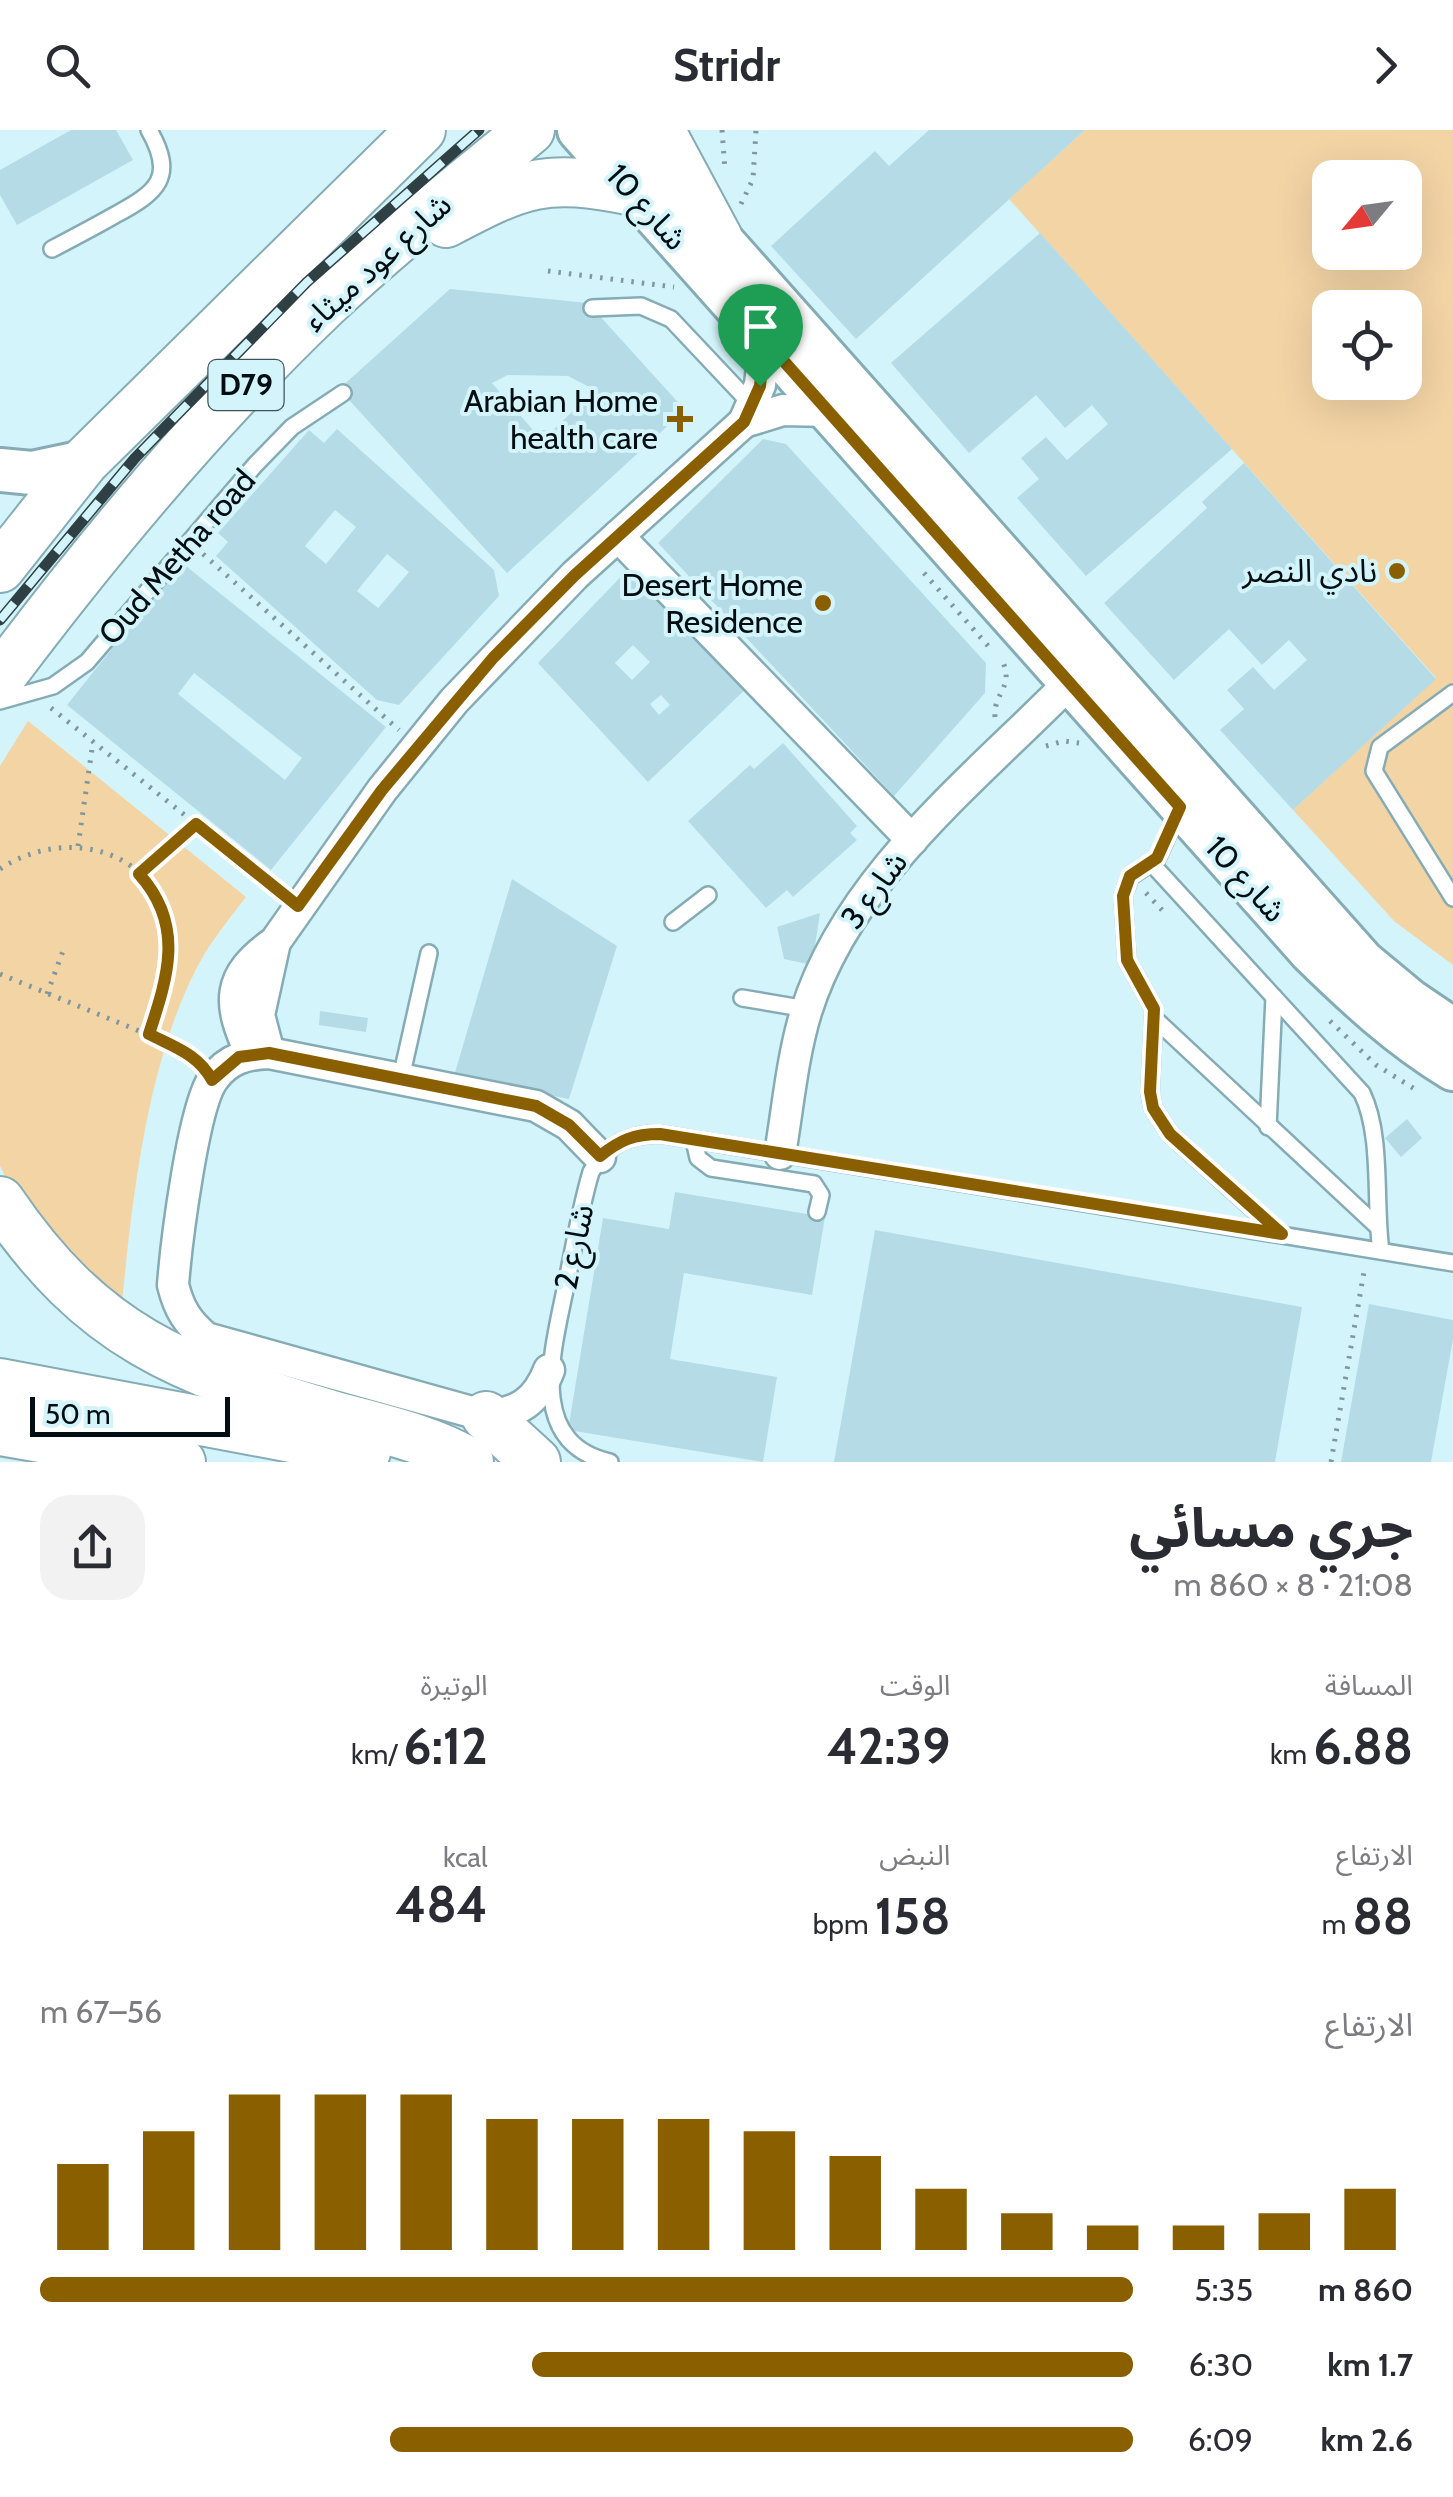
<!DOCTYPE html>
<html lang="ar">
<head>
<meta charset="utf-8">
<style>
  :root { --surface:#fff; --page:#f2f2f3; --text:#2b2b33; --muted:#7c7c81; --accent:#8a5f00 }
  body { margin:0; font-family:Cabin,"Noto Sans Arabic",sans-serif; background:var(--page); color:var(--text); direction:rtl; height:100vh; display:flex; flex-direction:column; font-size:38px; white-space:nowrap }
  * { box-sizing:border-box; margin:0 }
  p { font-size:32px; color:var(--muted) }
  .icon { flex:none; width:55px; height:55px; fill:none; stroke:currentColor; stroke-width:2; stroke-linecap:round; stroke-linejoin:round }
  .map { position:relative; height:1332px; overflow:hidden; direction:ltr }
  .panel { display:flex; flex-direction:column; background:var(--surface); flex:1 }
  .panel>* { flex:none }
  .needle { width:65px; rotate:241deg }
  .fabs { position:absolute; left:1312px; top:30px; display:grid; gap:20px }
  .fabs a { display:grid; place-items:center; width:110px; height:110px; border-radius:20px; background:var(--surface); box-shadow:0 10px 40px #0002; font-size:50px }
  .scale { position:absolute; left:30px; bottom:25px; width:200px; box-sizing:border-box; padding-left:10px; border:5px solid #020e11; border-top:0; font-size:28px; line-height:35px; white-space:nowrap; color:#020e11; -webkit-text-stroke:8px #d4f4fc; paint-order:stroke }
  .pin { position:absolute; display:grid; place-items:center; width:85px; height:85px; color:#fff; margin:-102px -42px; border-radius:50% 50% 50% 0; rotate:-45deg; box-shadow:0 0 10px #0007 }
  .pin .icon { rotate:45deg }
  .round { display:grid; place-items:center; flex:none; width:105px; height:105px; border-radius:30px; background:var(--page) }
  .head { display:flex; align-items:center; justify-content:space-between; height:170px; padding:0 40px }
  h1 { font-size:55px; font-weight:700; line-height:75px }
  .figures { display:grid; grid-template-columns:repeat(3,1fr); gap:15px; height:170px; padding:10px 40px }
  .figures div { display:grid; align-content:center }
  .figures b { font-size:50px; font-weight:700 }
  .figures small { font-size:28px; font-weight:400 }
  .figures p { font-size:28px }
  .chart { height:280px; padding:20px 40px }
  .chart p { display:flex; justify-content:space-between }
  .chart svg { width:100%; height:180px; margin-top:10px; stroke:var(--accent); stroke-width:6 }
  ul { padding:0 40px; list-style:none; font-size:32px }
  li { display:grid; grid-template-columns:160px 120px 1fr; align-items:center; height:75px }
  li i { height:25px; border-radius:12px; background:var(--accent) }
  header { display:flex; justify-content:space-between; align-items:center; height:130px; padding:0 40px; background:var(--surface); font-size:45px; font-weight:700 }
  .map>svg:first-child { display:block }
  .green { fill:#f3d4a5; fill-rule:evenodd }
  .building { fill:#b5dce6; fill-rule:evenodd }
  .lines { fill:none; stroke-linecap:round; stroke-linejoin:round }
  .service-casing { stroke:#85acb4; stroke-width:20 }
  .minor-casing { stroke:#85acb4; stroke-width:35 }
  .secondary-casing { stroke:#85acb4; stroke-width:48 }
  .primary-casing { stroke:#85acb4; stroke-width:52 }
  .path { stroke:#7f979d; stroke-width:5; stroke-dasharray:2.5 8; stroke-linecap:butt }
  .service { stroke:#fff; stroke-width:15 }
  .minor { stroke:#fff; stroke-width:30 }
  .secondary { stroke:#fff; stroke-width:42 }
  .primary { stroke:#fff; stroke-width:48 }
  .rail-casing { stroke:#2f4044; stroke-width:11 }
  .rail { stroke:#d4f4fc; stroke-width:8; stroke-dasharray:22; stroke-linecap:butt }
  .route-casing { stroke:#fff; stroke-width:20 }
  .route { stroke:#8a5f00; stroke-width:12 }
  .poi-dot { fill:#8a5f00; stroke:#d4f4fc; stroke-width:4 }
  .labels { text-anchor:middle; stroke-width:8; stroke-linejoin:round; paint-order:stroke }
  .shield { fill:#d4f4fc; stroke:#415358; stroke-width:2.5 }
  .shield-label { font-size:30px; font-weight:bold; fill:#020e11 }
  .street-label { font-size:32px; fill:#020e11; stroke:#d4f4fc }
  .poi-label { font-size:32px; fill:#020e11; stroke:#d4f4fc; text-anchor:end }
</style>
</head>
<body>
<header><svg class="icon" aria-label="forward" viewBox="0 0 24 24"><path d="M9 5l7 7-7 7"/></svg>Stridr<svg class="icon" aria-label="search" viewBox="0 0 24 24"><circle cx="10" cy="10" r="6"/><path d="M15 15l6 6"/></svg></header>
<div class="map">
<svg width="1453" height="1332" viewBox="0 0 1453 1332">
  <rect width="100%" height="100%" fill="#d4f4fc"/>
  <g class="green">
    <path d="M 1085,0 L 1453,0 L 1453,835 L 1394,791 L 1293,680 L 1436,548 L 1009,69 ZM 1330,48 L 1405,48 L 1405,122 L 1330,122 ZM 1330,178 L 1405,178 L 1405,252 L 1330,252 Z"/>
    <path d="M 28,591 L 246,767 C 232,785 217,804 205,823 C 147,922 132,1070 121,1183 L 11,1058 L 0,1036 L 0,636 Z"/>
  </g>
  <g class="building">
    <path d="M 71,0 L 116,0 L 133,30 L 17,95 L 0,65 L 0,40 Z"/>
    <path d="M 929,0 L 1085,0 L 856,209 L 771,116 L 875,21 L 889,36 Z"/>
    <path d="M 1040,103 L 1232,319 L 1086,446 L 1017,368 L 1039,349 L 1021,328 L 1046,307 L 1067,330 L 1108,294 L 1092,275 L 1065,298 L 1036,265 L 969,323 L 891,233 Z"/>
    <path d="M 450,159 L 588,173 L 685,280 L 507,443 L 339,259 ZM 508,245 L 568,246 L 595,260 L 553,300 L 533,300 L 492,253 Z"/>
    <path d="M 337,299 L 494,440 L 499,466 L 399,575 L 377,570 L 216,426 L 228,412 L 218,403 L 309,300 L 324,313 ZM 335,380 L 356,397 L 326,434 L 305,416 ZM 387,424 L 409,442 L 378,478 L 357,461 Z"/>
    <path d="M 763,309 L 786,314 L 986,533 L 985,563 L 894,666 L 658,413 Z"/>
    <path d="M 1244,333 L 1436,549 L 1293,680 L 1220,600 L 1244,579 L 1227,560 L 1253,537 L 1274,560 L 1307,530 L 1289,510 L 1262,535 L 1229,499 L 1174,550 L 1104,473 L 1207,378 L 1202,372 Z"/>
    <path d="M 181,432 L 386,597 L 271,740 L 67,575 ZM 194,543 L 302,628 L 285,650 L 178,564 Z"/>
    <path d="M 635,432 L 750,555 L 648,652 L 538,533 ZM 633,515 L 650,532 L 632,550 L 615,533 ZM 661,565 L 670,575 L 659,585 L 650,574 Z"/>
    <path d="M 783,613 L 857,696 L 850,703 L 857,710 L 793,767 L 787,760 L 766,778 L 688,691 L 750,635 L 754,639 Z"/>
    <path d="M 512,749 L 617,816 L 569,969 L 454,946 Z"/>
    <path d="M 820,783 L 812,835 L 784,829 L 777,797 Z"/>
    <path d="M 320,881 L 368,888 L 366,902 L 319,895 Z"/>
    <path d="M 1407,989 L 1422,1008 L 1401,1027 L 1385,1008 Z"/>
    <path d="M 675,1062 L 825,1087 L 812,1165 L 684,1143 L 670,1229 L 777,1247 L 763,1332 L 568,1300 L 603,1088 L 669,1099 Z"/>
    <path d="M 875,1100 L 1302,1177 L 1275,1332 L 834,1332 Z"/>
    <path d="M 1369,1174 L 1453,1190 L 1453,1209 L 1431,1332 L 1341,1332 Z"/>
  </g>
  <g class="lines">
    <g class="service-casing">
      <g id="service">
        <path d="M 52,119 C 73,108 94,97 115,85 C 158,62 176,47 149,0"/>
        <path d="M 592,178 L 641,176 L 671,189 L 753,276"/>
        <path d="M 1453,563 L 1380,617 L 1374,641 L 1453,768"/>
        <path d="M 0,571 L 53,556 L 87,532 L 255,335 L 292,297 L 343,263"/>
        <path d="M 1178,682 L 1157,729 L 1130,747 L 1123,766 L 1127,830 L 1154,879 L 1150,963 L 1153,978 L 1170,1004 L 1281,1104"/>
        <path d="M 1152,734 L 1362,963 C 1383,1006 1374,1073 1381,1121"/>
        <path d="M 673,792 L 708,765"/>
        <path d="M 742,868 L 807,879"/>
        <path d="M 1155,889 L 1378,1097"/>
        <path d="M 401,948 L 429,823"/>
        <path d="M 1268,997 L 1274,867"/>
        <path d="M 694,1010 L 698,1028 L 711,1038 L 814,1054 L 821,1065 L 817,1082"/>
        <path d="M 610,1332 C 524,1313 554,1216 566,1155 C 574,1117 580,1079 591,1042 C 608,1014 628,1004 660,1004 L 1453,1133"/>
      </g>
    </g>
    <g class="minor-casing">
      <g id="minor">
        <path d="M 744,292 L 760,255 L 765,210"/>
        <path d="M 618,406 L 912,710"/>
        <path d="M 269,923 L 259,885 L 275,812 L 382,660 L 454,571 L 575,445 L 744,292 L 783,280 L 829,281"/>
        <path d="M 251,924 C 227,873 226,846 275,812"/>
        <path d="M 780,1024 C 788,977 792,928 806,882 C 848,747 974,650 1070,552"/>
        <path d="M 549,1240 C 537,1271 519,1283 486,1286 L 206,1208 C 187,1192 179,1179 173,1155 C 176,1116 193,975 214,948 C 228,929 246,924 269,923 L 536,976 L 569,995 L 600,1027"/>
      </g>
    </g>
    <g class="secondary-casing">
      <g id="secondary">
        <path d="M 579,0 L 1311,822 C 1356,866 1399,906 1453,939"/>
        <path d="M 623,0 L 1363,832 L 1410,871 L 1453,900"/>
        <path d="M 0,340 L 32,343 L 84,332"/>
      </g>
    </g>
    <g class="primary-casing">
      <g id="primary">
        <path d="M 660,0 L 718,108"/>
        <path d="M 446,93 C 524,52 544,43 633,61"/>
        <path d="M 0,438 L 84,332 L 421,0"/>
        <path d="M 0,548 C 99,416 206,287 326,173 C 391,112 462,56 530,0"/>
        <path d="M 0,1071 C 92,1207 179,1240 332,1285 C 378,1298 428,1308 469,1332"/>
        <path d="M 0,1253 L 366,1322"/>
        <path d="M 486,1286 L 536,1332"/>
        <path d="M 0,1301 L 181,1332"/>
      </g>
    </g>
    <g class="path">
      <path d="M 722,0 L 725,40"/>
      <path d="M 741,74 L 753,49 L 756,0"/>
      <path d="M 548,141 L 674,157"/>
      <path d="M 203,424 L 399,600"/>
      <path d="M 924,443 L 989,517"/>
      <path d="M 51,578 L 277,759"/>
      <path d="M 995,587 C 993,562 1016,557 1001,528"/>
      <path d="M 1046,616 L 1064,611 L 1079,613"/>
      <path d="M 78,716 L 93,612"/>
      <path d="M 0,739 C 66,695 162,719 169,807 C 171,841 159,873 149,905"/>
      <path d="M 139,744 L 196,694"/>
      <path d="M 1146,763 L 1162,780"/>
      <path d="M 0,844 L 149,905 L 196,928"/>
      <path d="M 47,864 L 63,821"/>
      <path d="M 1330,891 L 1376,935 L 1418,961"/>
      <path d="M 1331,1332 L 1365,1136"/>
    </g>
    <use href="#service" class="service"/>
    <use href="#minor" class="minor"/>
    <use href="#secondary" class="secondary"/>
    <use href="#primary" class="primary"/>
    <g class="rail-casing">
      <path id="rail" d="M 0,490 L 135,328 L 307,152 L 479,0"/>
    </g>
    <use href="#rail" class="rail"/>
  </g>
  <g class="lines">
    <g class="route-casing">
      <path id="route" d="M 765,210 L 1180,677 L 1157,728 L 1130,746 L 1123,766 L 1127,830 L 1154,879 L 1150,962 L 1153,978 L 1170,1004 L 1282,1104 L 660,1004 C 634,1004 620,1010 600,1026 L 569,995 L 536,976 L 269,923 L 239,927 L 212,950 C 198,924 174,917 149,904 C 168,846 185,795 139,744 L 196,694 L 298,776 L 382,660 L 493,528 L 575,445 L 744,292 L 760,256 Z"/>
    </g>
    <use href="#route" class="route"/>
  </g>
  <g class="poi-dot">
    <path d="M675 274h10v10h10v10h-10v10h-10v-10h-10v-10h10z"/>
    <circle cx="1397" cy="441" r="10"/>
    <circle cx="823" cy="473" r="10"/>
  </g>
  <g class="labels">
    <rect class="shield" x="208.5" y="230" width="75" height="50" rx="8"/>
    <g class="shield-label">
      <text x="246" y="265">D79</text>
    </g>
    <g class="street-label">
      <text transform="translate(647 77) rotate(48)" y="11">شارع 10</text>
      <text transform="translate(377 132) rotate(-42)" y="11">شارع عود ميثاء</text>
      <text transform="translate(177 427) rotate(-49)" y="11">Oud Metha road</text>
      <text transform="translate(1246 749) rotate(48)" y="11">شارع 10</text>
      <text transform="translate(874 760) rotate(-53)" y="11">شارع 3</text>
      <text transform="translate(574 1117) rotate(-78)" y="11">شارع 2</text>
    </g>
    <g class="poi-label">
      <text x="658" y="282">Arabian Home<tspan x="658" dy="37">health care</tspan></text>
      <text x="1377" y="452">نادي النصر</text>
      <text x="803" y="466">Desert Home<tspan x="803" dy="37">Residence</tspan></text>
    </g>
  </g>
</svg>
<div class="fabs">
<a><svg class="needle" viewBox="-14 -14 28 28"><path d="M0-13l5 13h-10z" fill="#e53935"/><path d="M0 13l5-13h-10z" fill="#7c7c81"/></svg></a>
<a><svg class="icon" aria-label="locate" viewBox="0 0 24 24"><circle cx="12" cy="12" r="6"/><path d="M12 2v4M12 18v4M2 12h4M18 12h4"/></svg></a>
</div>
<div class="scale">50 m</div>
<div class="pin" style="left:760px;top:256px;background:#1e9e55"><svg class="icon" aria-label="arrive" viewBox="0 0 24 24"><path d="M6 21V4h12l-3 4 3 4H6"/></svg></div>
</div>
<section class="panel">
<div class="head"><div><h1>جري مسائي</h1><p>21:08 · 8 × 860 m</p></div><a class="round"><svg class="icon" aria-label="share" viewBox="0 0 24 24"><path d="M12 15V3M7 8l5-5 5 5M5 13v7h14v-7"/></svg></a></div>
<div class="figures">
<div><p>المسافة</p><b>6.88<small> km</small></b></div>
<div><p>الوقت</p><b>42:39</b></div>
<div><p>الوتيرة</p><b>6:12<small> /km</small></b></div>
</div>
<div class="figures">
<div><p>الارتفاع</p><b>88<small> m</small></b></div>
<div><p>النبض</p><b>158<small> bpm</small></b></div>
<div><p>kcal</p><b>484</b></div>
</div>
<div class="chart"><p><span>الارتفاع</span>56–67 m</p>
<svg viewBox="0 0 160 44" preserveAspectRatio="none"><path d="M5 44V23M15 44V15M25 44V6M35 44V6M45 44V6M55 44V12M65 44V12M75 44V12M85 44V15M95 44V21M105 44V29M115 44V35M125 44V38M135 44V38M145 44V35M155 44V29"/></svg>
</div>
<ul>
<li><b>860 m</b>5:35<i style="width:100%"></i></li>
<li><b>1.7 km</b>6:30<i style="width:55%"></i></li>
<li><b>2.6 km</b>6:09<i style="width:68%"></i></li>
</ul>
</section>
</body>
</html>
